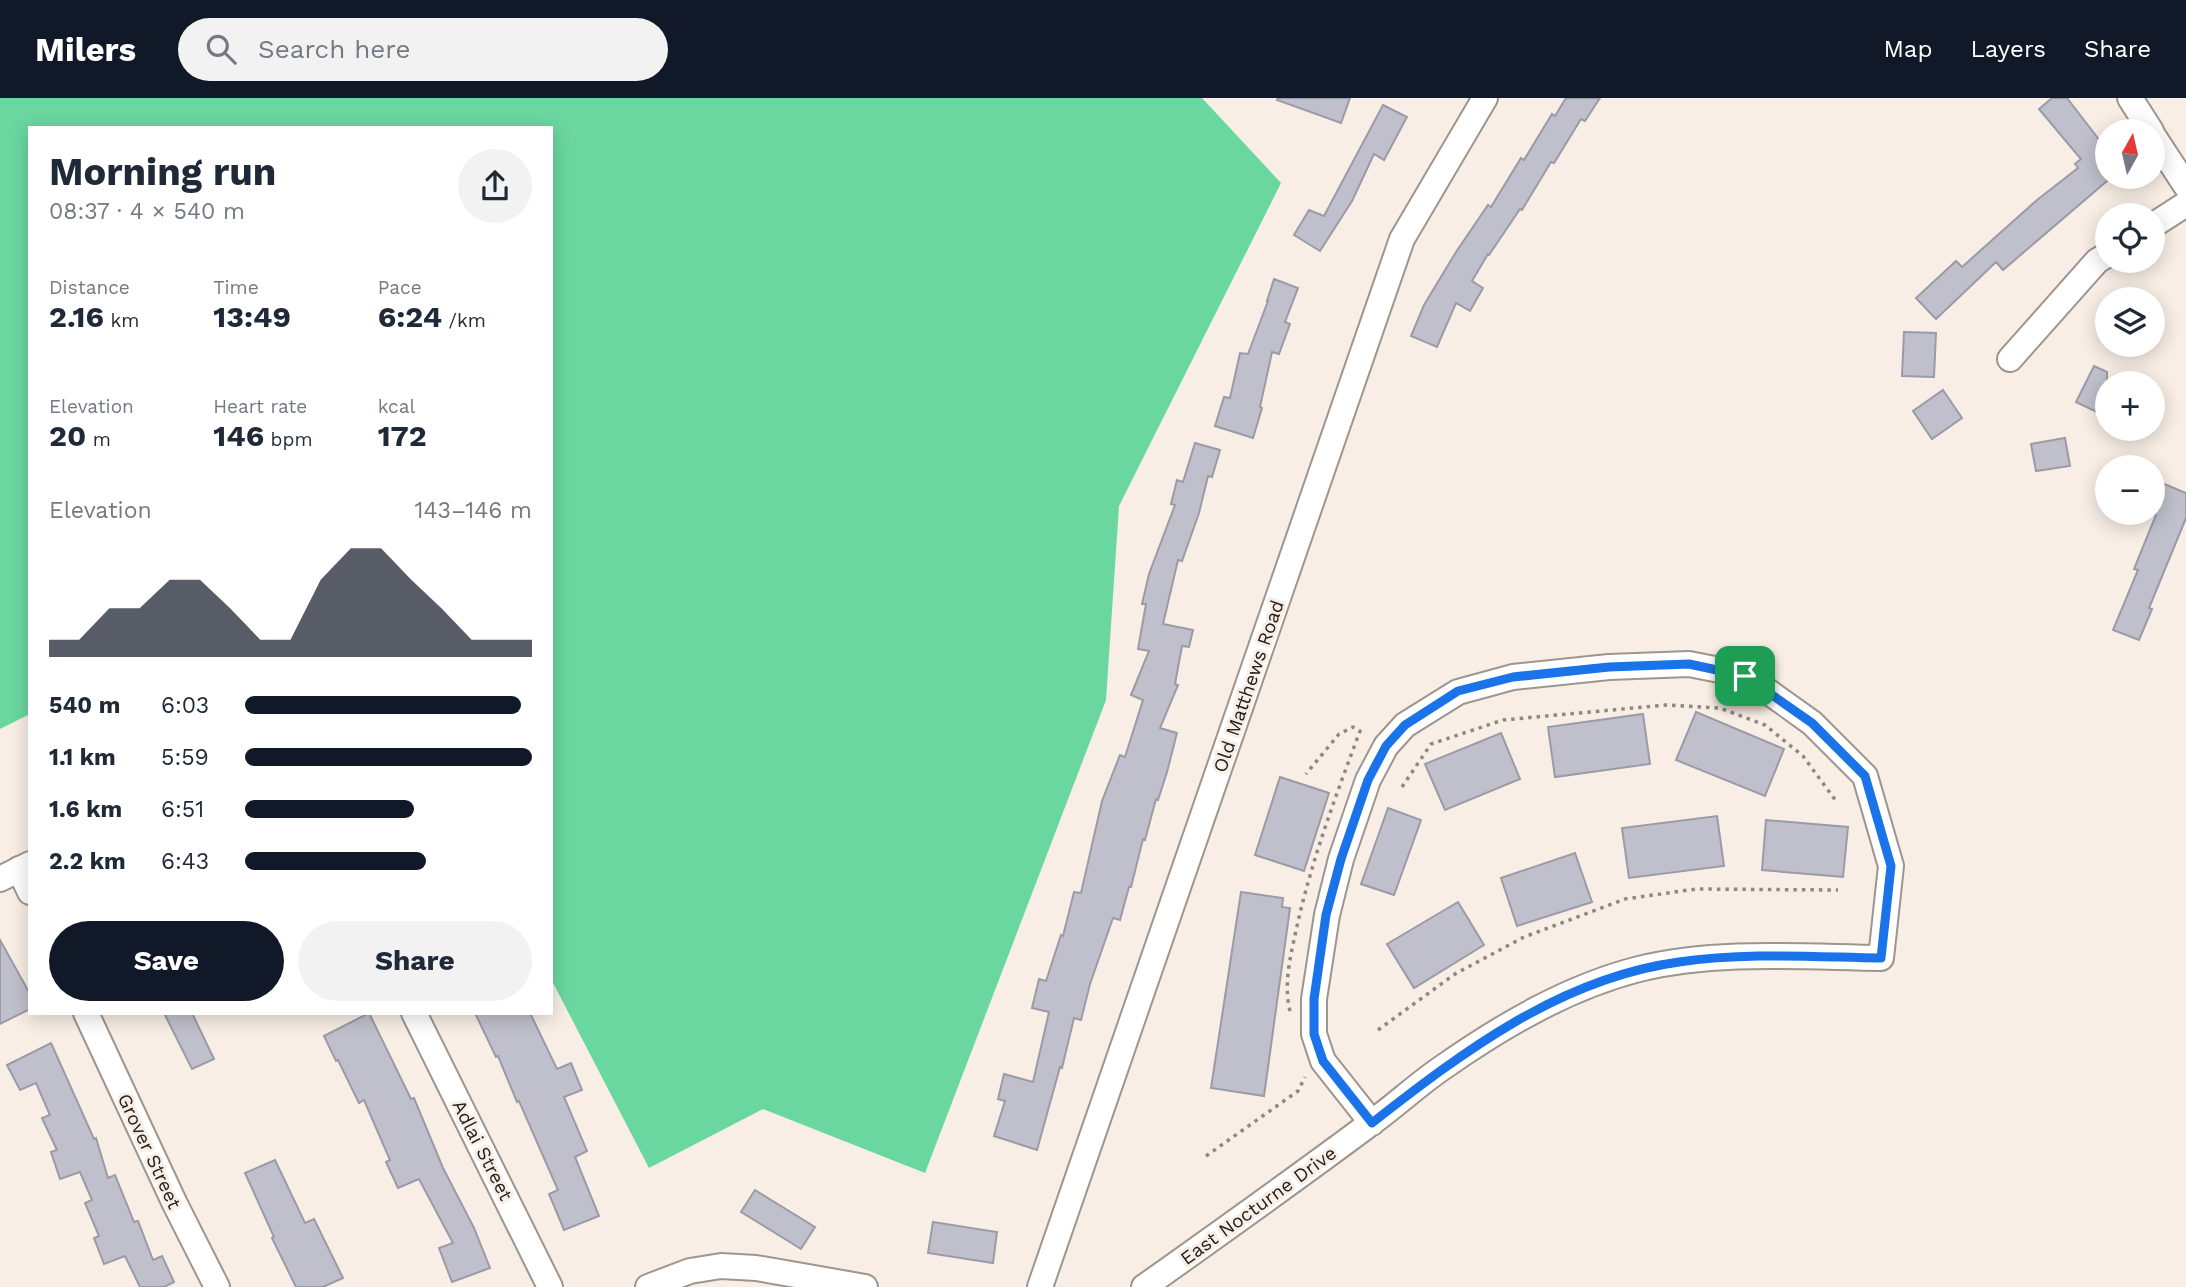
<!DOCTYPE html>
<html lang="en">
<head>
<meta charset="utf-8">
<style>
  :root { --surface:#fff; --page:#f2f2f3; --text:#1f2937; --muted:#747a83; --accent:#111827 }
  body { margin:0; font-family:"Work Sans",sans-serif; background:var(--page); color:var(--text); height:100vh; display:flex; flex-direction:column; font-size:26px; white-space:nowrap }
  * { box-sizing:border-box; margin:0 }
  p { font-size:23px; color:var(--muted) }
  .icon { flex:none; width:38px; height:38px; fill:none; stroke:currentColor; stroke-width:2; stroke-linecap:round; stroke-linejoin:round }
  .map { position:relative; flex:1; overflow:hidden }
  .panel { position:absolute; left:28px; top:28px; width:525px; height:889px; display:flex; flex-direction:column; background:var(--surface); border-radius:0px; box-shadow:0 4px 18px #0003 }
  .panel>* { flex:none }
  .needle { width:46px; rotate:8deg }
  .controls { position:absolute; left:2095px; top:21px; display:grid; gap:14px }
  .controls a { display:grid; place-items:center; width:70px; height:70px; border-radius:50%; background:var(--surface); box-shadow:0 4px 18px #0003; font-size:35px }
  .pin { position:absolute; display:grid; place-items:center; width:60px; height:60px; color:#fff; margin:-30px; border-radius:14px; box-shadow:0 4px 10px #0006 }
  .round { display:grid; place-items:center; flex:none; width:74px; height:74px; border-radius:37px; background:var(--page) }
  .headline { display:flex; align-items:center; justify-content:space-between; height:119px; padding:0 21px }
  h1 { font-size:38px; font-weight:700; line-height:52px }
  .stats { display:grid; grid-template-columns:repeat(3,1fr); gap:10px; height:119px; padding:7px 21px }
  .stats div { display:grid; align-content:center }
  .stats b { font-size:30px; font-weight:700 }
  .stats small { font-size:19px; font-weight:400 }
  .stats p { font-size:19px }
  .chart { height:196px; padding:14px 21px }
  .chart p { display:flex; justify-content:space-between }
  .chart svg { width:100%; height:126px; margin-top:7px; fill:var(--accent); opacity:.7 }
  .cta { display:flex; gap:14px; margin-top:auto; padding:14px 21px }
  .cta a { flex:1; height:80px; border-radius:42px; background:var(--accent); color:#fff; font-size:28px; font-weight:700; line-height:80px; text-align:center }
  .cta a+a { background:var(--page); color:var(--text) }
  ul { padding:0 21px; list-style:none; font-size:23px }
  li { display:grid; grid-template-columns:112px 84px 1fr; align-items:center; height:52px }
  li i { height:18px; border-radius:9px; background:var(--accent) }
  header { display:flex; align-items:center; gap:42px; box-sizing:border-box; height:98px; padding:0 35px; background:var(--accent); color:#fff }
  header strong { font-size:33px }
  nav { display:flex; gap:38px; margin-inline-start:auto; font-size:24px }
  .search { width:490px; height:63px; background:var(--page); display:flex; align-items:center; gap:18px; box-sizing:border-box; padding:0 24px; border-radius:38px; color:var(--muted); font-size:26px }
  .map>svg:first-child { display:block }
  .forest { fill:#6ad7a0 }
  .building { fill:#c0c0cc; stroke:#9a9ba6; stroke-width:2 }
  .lines { fill:none; stroke-linecap:round; stroke-linejoin:round }
  .minor-casing { stroke:#9e958c; stroke-width:28 }
  .path { stroke:#8e8882; stroke-width:3.5; stroke-dasharray:3.5 5; stroke-linecap:butt }
  .minor { stroke:#fff; stroke-width:24 }
  .route-casing { stroke:#fff; stroke-width:14 }
  .route { stroke:#1a73e8; stroke-width:9 }
  .labels { text-anchor:middle; stroke-width:6; stroke-linejoin:round; paint-order:stroke }
  .street-label { font-size:19px; fill:#23201d; stroke:#f8eee5 }
</style>
</head>
<body>
<header>
<strong>Milers</strong>
<div class="search"><svg class="icon" aria-label="search" viewBox="0 0 24 24"><circle cx="10" cy="10" r="6"/><path d="M15 15l6 6"/></svg>Search here</div>
<nav><a>Map</a><a>Layers</a><a>Share</a></nav>
</header>
<div class="map">
<svg width="2186" height="1189" viewBox="0 0 2186 1189">
  <rect width="100%" height="100%" fill="#f8eee5"/>
  <path class="forest" d="M 0,0 L 1202,0 L 1281,85 L 1119,408 L 1106,602 L 925,1075 L 763,1011 L 649,1070 L 551,881 L 551,30 L 30,30 L 30,616 L 0,631 Z"/>
  <g class="building">
    <path d="M 1278,0 L 1350,0 L 1341,25 L 1277,2 Z"/>
    <path d="M 1566,0 L 1600,0 L 1585,23 L 1581,21 L 1554,65 L 1551,64 L 1522,112 L 1520,111 L 1489,157 L 1488,156 L 1472,183 L 1483,190 L 1470,213 L 1456,205 L 1437,249 L 1411,238 L 1424,207 L 1456,154 L 1488,107 L 1491,109 L 1521,60 L 1524,62 L 1552,16 L 1555,18 Z"/>
    <path d="M 2052,0 L 2067,0 L 2107,52 L 2107,83 L 2003,172 L 1996,164 L 1936,221 L 1916,200 L 1956,163 L 1962,169 L 2037,102 L 2078,70 L 2075,66 L 2081,61 L 2039,11 Z"/>
    <path d="M 1383,7 L 1407,19 L 1384,62 L 1374,56 L 1352,103 L 1320,153 L 1294,137 L 1309,112 L 1324,118 Z"/>
    <path d="M 1274,181 L 1298,190 L 1285,224 L 1290,226 L 1279,256 L 1272,254 L 1260,309 L 1262,310 L 1253,340 L 1215,328 L 1224,299 L 1230,300 L 1240,255 L 1248,256 L 1268,203 L 1267,203 Z"/>
    <path d="M 1904,234 L 1936,235 L 1934,279 L 1902,278 Z"/>
    <path d="M 2094,268 L 2107,274 L 2107,319 L 2076,304 Z"/>
    <path d="M 1943,292 L 1962,320 L 1932,341 L 1913,313 Z"/>
    <path d="M 2065,340 L 2070,368 L 2036,373 L 2031,346 Z"/>
    <path d="M 1195,345 L 1220,352 L 1212,379 L 1208,378 L 1199,415 L 1182,463 L 1178,462 L 1163,526 L 1193,532 L 1189,549 L 1182,548 L 1175,586 L 1178,587 L 1160,630 L 1177,635 L 1167,674 L 1158,702 L 1156,701 L 1145,742 L 1143,741 L 1131,789 L 1129,789 L 1120,822 L 1113,820 L 1090,886 L 1081,922 L 1074,920 L 1062,970 L 1060,969 L 1037,1052 L 994,1038 L 1005,1003 L 998,1001 L 1004,976 L 1033,984 L 1049,914 L 1032,910 L 1039,881 L 1046,883 L 1061,837 L 1063,838 L 1074,794 L 1081,795 L 1102,703 L 1120,657 L 1125,659 L 1143,602 L 1131,597 L 1149,553 L 1138,551 L 1146,506 L 1142,506 L 1149,476 L 1175,407 L 1171,406 L 1177,382 L 1183,384 Z"/>
    <path d="M 2162,385 L 2186,395 L 2186,420 L 2149,510 L 2152,511 L 2139,542 L 2113,532 L 2138,472 L 2134,471 L 2156,417 L 2151,415 Z"/>
    <path d="M 1696,614 L 1784,651 L 1765,698 L 1676,662 Z"/>
    <path d="M 1643,616 L 1650,666 L 1555,679 L 1548,629 Z"/>
    <path d="M 1501,635 L 1520,681 L 1445,712 L 1425,666 Z"/>
    <path d="M 1280,679 L 1329,695 L 1304,773 L 1255,757 Z"/>
    <path d="M 1388,710 L 1421,722 L 1394,797 L 1361,786 Z"/>
    <path d="M 1717,718 L 1724,768 L 1629,780 L 1622,730 Z"/>
    <path d="M 1766,722 L 1848,729 L 1843,779 L 1762,772 Z"/>
    <path d="M 1575,755 L 1592,804 L 1517,828 L 1501,780 Z"/>
    <path d="M 1241,794 L 1283,800 L 1282,809 L 1290,810 L 1264,998 L 1211,990 Z"/>
    <path d="M 1458,804 L 1484,847 L 1414,890 L 1387,846 Z"/>
    <path d="M 0,842 L 30,896 L 30,911 L 0,926 Z"/>
    <path d="M 164,915 L 192,915 L 214,961 L 192,971 Z"/>
    <path d="M 369,915 L 411,1001 L 414,1000 L 443,1070 L 474,1130 L 490,1170 L 452,1184 L 439,1150 L 453,1145 L 419,1081 L 398,1090 L 386,1064 L 390,1062 L 364,1002 L 359,1005 L 338,962 L 336,963 L 324,938 Z"/>
    <path d="M 475,915 L 530,915 L 557,971 L 571,965 L 582,992 L 564,999 L 587,1053 L 575,1059 L 599,1118 L 564,1132 L 549,1096 L 558,1092 L 519,1003 L 517,1004 L 498,958 L 496,959 Z"/>
    <path d="M 51,945 L 94,1041 L 96,1040 L 108,1080 L 115,1077 L 134,1124 L 138,1123 L 153,1162 L 162,1158 L 174,1184 L 164,1189 L 140,1189 L 125,1158 L 104,1166 L 94,1140 L 99,1138 L 85,1105 L 92,1102 L 80,1074 L 60,1081 L 51,1054 L 57,1052 L 42,1020 L 50,1017 L 36,985 L 20,992 L 7,967 Z"/>
    <path d="M 275,1062 L 305,1125 L 314,1121 L 343,1180 L 323,1189 L 296,1189 L 272,1140 L 274,1139 L 245,1075 Z"/>
    <path d="M 755,1092 L 815,1129 L 801,1151 L 741,1114 Z"/>
    <path d="M 933,1124 L 997,1134 L 993,1165 L 928,1155 Z"/>
  </g>
  <g class="lines">
    <g class="minor-casing">
      <g id="minor">
        <path d="M 2130,0 L 2151,33"/>
        <path d="M 2152,36 L 2186,88"/>
        <path d="M 2152,128 L 2186,106"/>
        <path d="M 2010,261 L 2097,163 L 2107,157"/>
        <path d="M 19,771 L 30,794"/>
        <path d="M 0,781 L 30,766"/>
        <path d="M 86,915 L 175,1106 L 217,1189"/>
        <path d="M 414,915 L 550,1189"/>
        <path d="M 648,1189 L 690,1173 L 721,1168 L 756,1170 L 865,1189"/>
        <path d="M 1040,1189 L 1402,141 L 1485,0"/>
        <path d="M 1144,1189 C 1220,1135 1296,1081 1371,1025 C 1395,1008 1417,987 1442,970 C 1502,928 1568,889 1639,871 C 1718,852 1801,859 1881,860 L 1891,768 L 1865,678 L 1812,625 L 1745,577 L 1689,566 L 1609,569 L 1513,579 L 1458,594 L 1405,627 L 1386,648 L 1368,682 L 1341,761 L 1327,817 L 1314,901 L 1314,936 L 1323,963 L 1372,1025"/>
      </g>
    </g>
    <g class="path">
      <path d="M 1402,689 L 1431,646 L 1503,622 L 1666,607 L 1720,610 L 1765,627 L 1803,658 L 1836,703"/>
      <path d="M 1290,913 C 1283,886 1291,856 1297,828 C 1312,761 1336,697 1360,633 L 1353,629 L 1339,636 L 1306,676"/>
      <path d="M 1378,932 L 1455,876 L 1524,839 L 1625,801 L 1696,791 L 1838,792"/>
      <path d="M 1206,1058 L 1298,993 L 1305,979"/>
    </g>
    <use href="#minor" class="minor"/>
  </g>
  <g class="lines">
    <g class="route-casing">
      <path id="route" d="M 1689,566 L 1745,578 L 1812,625 L 1865,678 L 1891,768 L 1881,860 C 1814,859 1746,854 1679,864 C 1561,880 1464,953 1372,1025 L 1323,963 L 1314,936 L 1314,901 L 1326,817 L 1341,761 L 1368,682 L 1386,648 L 1405,627 L 1458,593 L 1513,579 L 1609,569 Z"/>
    </g>
    <use href="#route" class="route"/>
  </g>
  <g class="labels">
    <g class="street-label">
      <text transform="translate(1248 588) rotate(-71)" y="7">Old Matthews Road</text>
      <text transform="translate(483 1052) rotate(63)" y="7">Adlai Street</text>
      <text transform="translate(150 1053) rotate(65)" y="7">Grover Street</text>
      <text transform="translate(1258 1107) rotate(-36)" y="7">East Nocturne Drive</text>
    </g>
  </g>
</svg>
<div class="controls">
<a><svg class="needle" viewBox="-14 -14 28 28"><path d="M0-13l5 13h-10z" fill="#e53935"/><path d="M0 13l5-13h-10z" fill="#747a83"/></svg></a>
<a><svg class="icon" aria-label="locate" viewBox="0 0 24 24"><circle cx="12" cy="12" r="6"/><path d="M12 2v4M12 18v4M2 12h4M18 12h4"/></svg></a>
<a><svg class="icon" aria-label="layers" viewBox="0 0 24 24"><path d="M12 4l9 5-9 5-9-5zM3 14l9 5 9-5"/></svg></a>
<a>+</a>
<a>−</a>
</div>
<div class="pin" style="left:1745px;top:578px;background:#1e9e55"><svg class="icon" aria-label="arrive" viewBox="0 0 24 24"><path d="M6 21V4h12l-3 4 3 4H6"/></svg></div>
<section class="panel">
<div class="headline"><div><h1>Morning run</h1><p>08:37 · 4 × 540 m</p></div><a class="round"><svg class="icon" aria-label="share" viewBox="0 0 24 24"><path d="M12 15V3M7 8l5-5 5 5M5 13v7h14v-7"/></svg></a></div>
<div class="stats">
<div><p>Distance</p><b>2.16<small> km</small></b></div>
<div><p>Time</p><b>13:49</b></div>
<div><p>Pace</p><b>6:24<small> /km</small></b></div>
</div>
<div class="stats">
<div><p>Elevation</p><b>20<small> m</small></b></div>
<div><p>Heart rate</p><b>146<small> bpm</small></b></div>
<div><p>kcal</p><b>172</b></div>
</div>
<div class="chart"><p><span>Elevation</span>143–146 m</p>
<svg viewBox="0 0 160 44" preserveAspectRatio="none"><path d="M0 44V38L10 38L20 27L30 27L40 17L50 17L60 27L70 38L80 38L90 17L100 6L110 6L120 17L130 27L140 38L150 38L160 38V44z"/></svg>
</div>
<ul>
<li><b>540 m</b>6:03<i style="width:96%"></i></li>
<li><b>1.1 km</b>5:59<i style="width:100%"></i></li>
<li><b>1.6 km</b>6:51<i style="width:59%"></i></li>
<li><b>2.2 km</b>6:43<i style="width:63%"></i></li>
</ul>
<div class="cta"><a>Save</a><a>Share</a></div>
</section>
</div>
</body>
</html>
